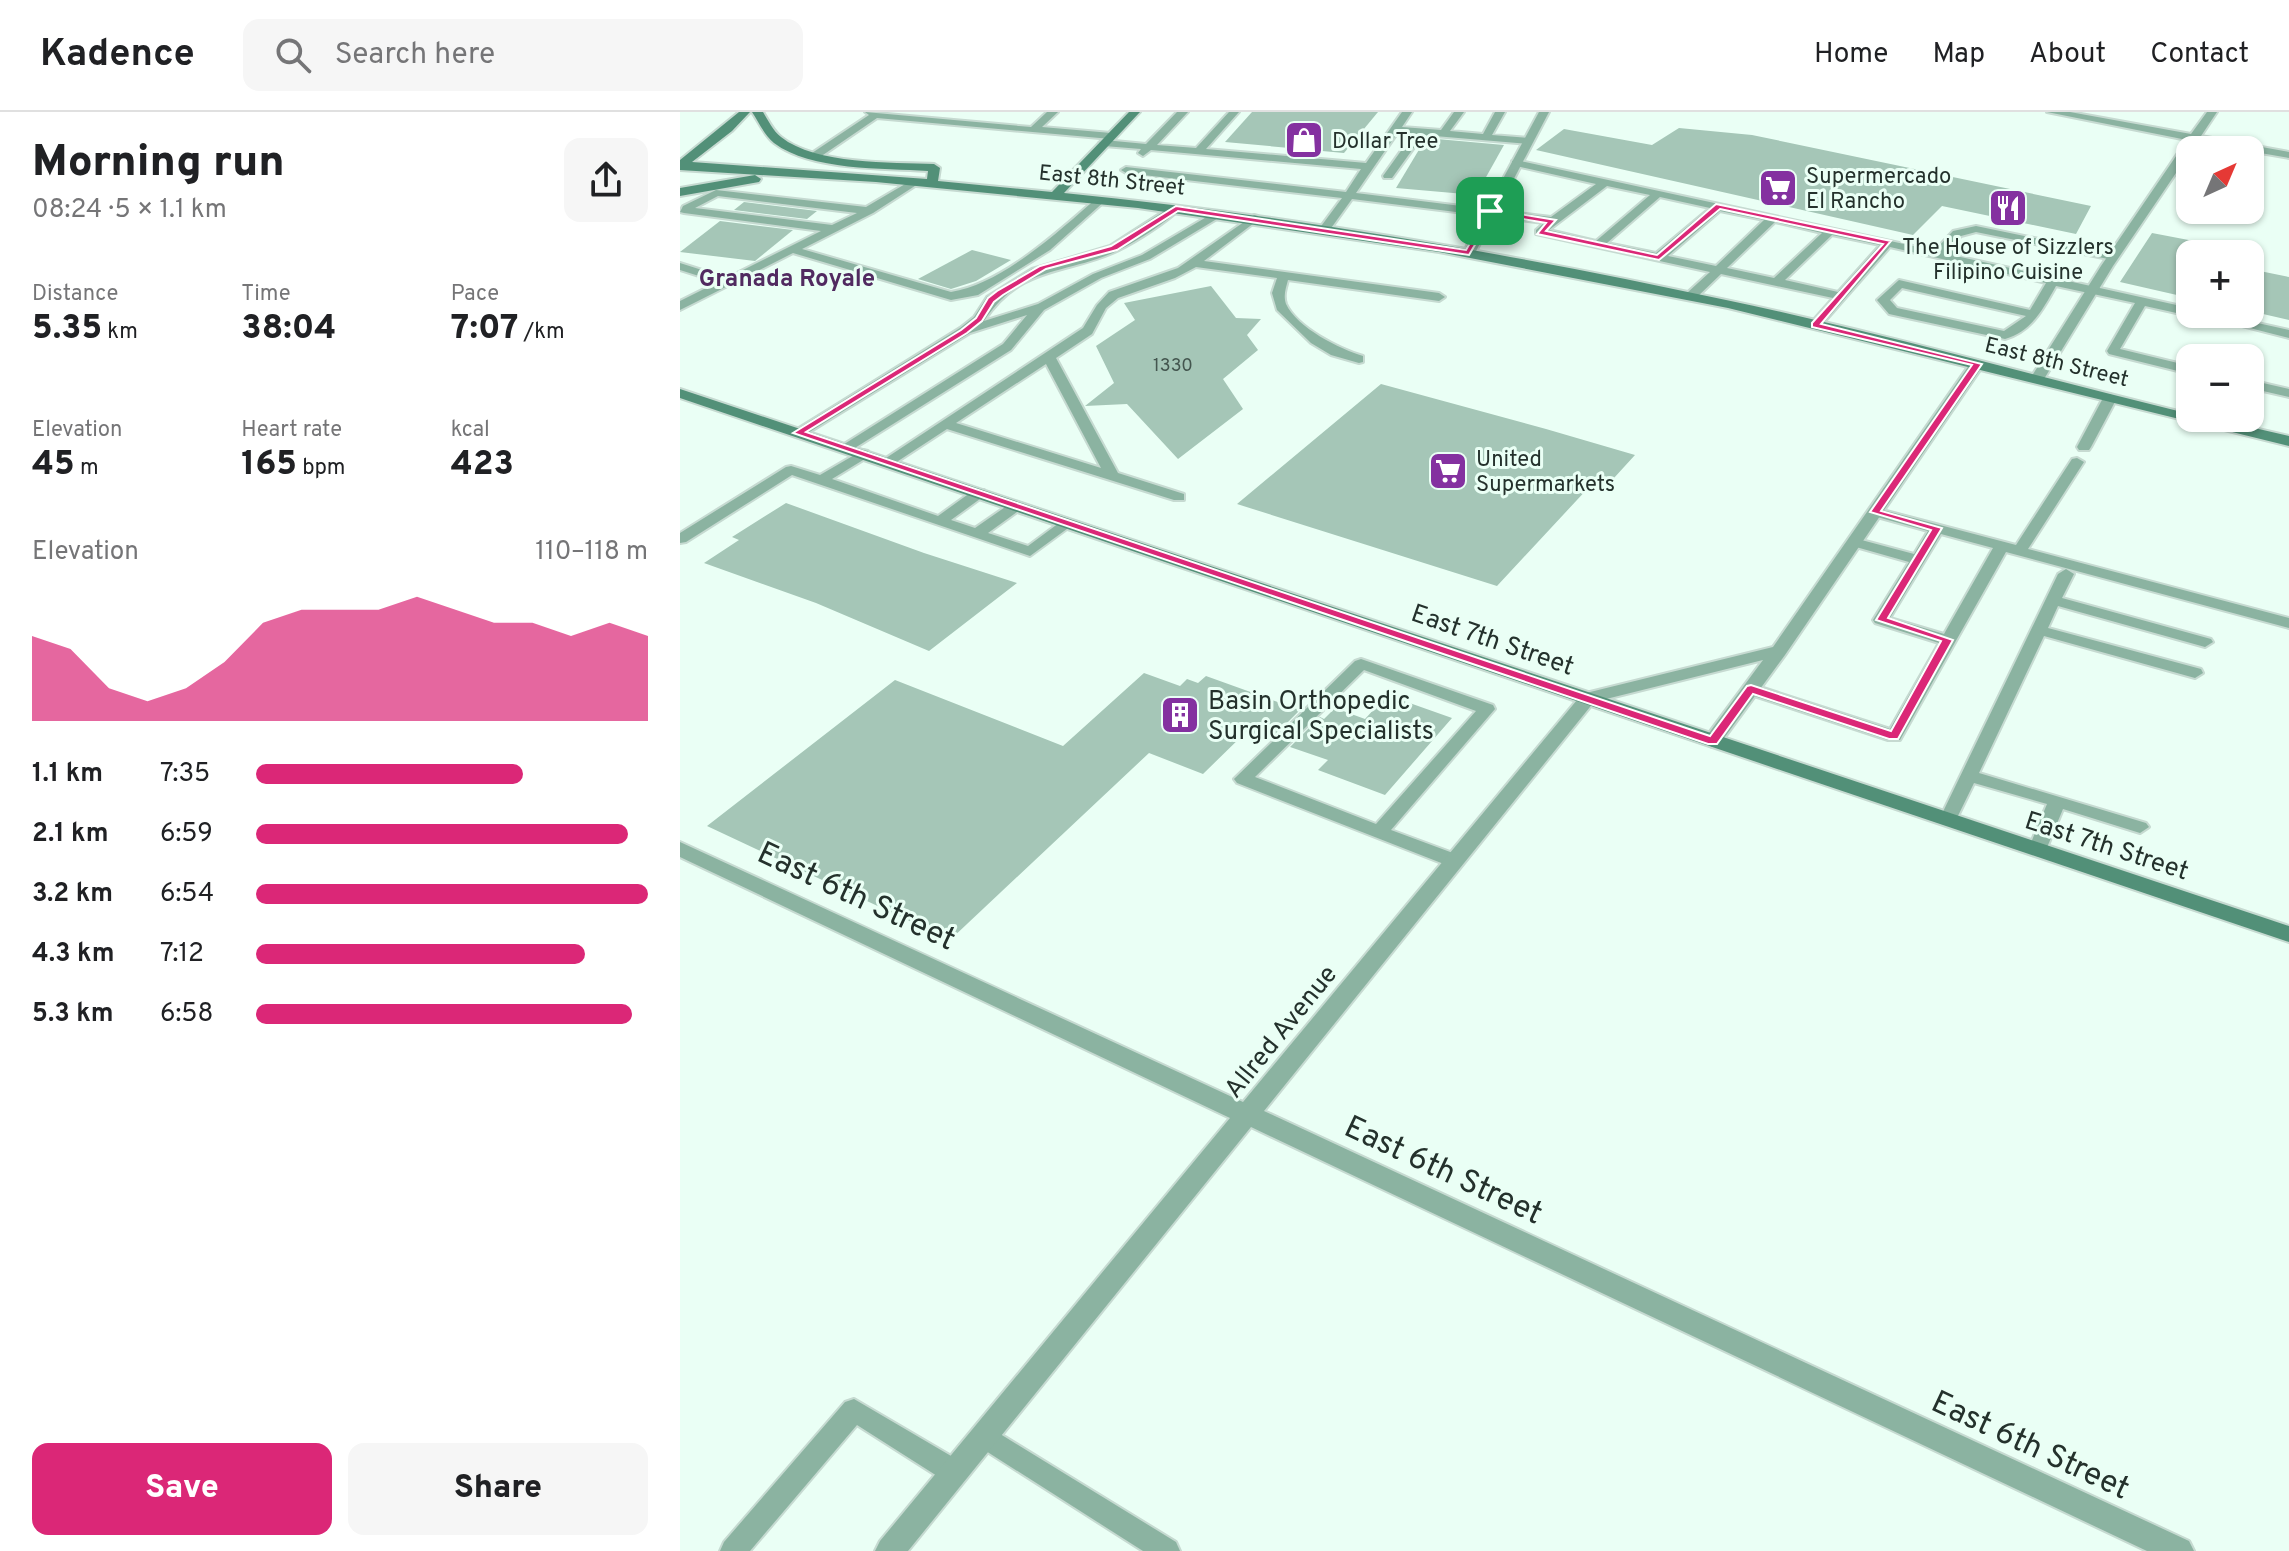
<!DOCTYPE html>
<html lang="en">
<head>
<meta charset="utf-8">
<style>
  :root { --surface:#fff; --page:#f6f6f6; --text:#202124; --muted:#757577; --line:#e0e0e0; --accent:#db2777 }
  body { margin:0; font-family:Overpass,sans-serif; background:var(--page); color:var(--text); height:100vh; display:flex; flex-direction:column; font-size:30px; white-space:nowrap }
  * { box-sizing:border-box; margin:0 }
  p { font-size:26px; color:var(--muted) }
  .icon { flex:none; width:44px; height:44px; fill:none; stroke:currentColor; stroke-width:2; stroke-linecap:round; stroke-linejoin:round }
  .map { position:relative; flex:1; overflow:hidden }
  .panel { display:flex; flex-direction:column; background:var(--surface); width:680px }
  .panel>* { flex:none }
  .needle { width:52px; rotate:44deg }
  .tools { position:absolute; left:1496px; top:24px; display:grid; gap:16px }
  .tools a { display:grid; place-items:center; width:88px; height:88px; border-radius:16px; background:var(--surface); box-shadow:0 2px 6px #0004; font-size:40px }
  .pin { position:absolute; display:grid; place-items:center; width:68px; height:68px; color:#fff; margin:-34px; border-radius:16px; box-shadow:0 4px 12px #0006 }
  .round { display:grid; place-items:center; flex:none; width:84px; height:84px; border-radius:16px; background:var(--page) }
  .headline { display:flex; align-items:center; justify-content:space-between; height:136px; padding:0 32px }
  h1 { font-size:44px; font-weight:800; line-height:60px }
  .stats { display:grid; grid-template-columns:repeat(3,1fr); gap:12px; height:136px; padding:8px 32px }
  .stats div { display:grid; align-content:center }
  .stats b { font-size:34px; font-weight:800 }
  .stats small { font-size:22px; font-weight:400 }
  .stats p { font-size:22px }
  .chart { height:224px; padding:16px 32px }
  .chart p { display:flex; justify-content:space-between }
  .chart svg { width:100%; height:144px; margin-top:8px; fill:var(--accent); opacity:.7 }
  .cta { display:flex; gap:16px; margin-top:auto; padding:16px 32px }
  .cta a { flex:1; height:92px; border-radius:16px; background:var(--accent); color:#fff; font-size:32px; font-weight:800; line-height:92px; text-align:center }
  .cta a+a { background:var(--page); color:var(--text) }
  ul { padding:0 32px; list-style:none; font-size:26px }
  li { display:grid; grid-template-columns:128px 96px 1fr; align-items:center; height:60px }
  li i { height:20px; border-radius:10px; background:var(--accent) }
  header { display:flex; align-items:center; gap:48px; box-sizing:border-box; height:112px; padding:0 40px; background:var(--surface); border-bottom:2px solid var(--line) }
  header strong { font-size:38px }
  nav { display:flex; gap:44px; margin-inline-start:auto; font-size:28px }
  .search { width:560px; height:72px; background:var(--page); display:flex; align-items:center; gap:20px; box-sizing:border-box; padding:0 28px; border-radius:16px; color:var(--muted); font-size:30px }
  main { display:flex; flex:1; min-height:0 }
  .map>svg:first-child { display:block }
  .building { fill:#a5c6b7 }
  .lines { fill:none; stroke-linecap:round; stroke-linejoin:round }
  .lane-casing { stroke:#c6dad1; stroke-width:4 }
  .street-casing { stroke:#c6dad1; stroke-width:4 }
  .secondary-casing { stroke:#c6dad1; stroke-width:4 }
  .lane { fill:#8bb3a1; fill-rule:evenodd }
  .street { fill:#8bb3a1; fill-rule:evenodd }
  .secondary { fill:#529078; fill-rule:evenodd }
  .route { fill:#db2777; stroke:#fff; stroke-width:2; fill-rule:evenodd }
  .labels { text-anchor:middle; stroke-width:6; stroke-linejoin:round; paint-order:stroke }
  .far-number-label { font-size:18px; fill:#44564f }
  .far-poi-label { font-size:22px; fill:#24312c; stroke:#eafff5; text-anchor:start }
  .far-street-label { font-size:22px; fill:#24312c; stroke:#eafff5 }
  .far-neighbourhood-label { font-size:24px; font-weight:bold; fill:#512a60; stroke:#eafff5 }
  .street-label { font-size:26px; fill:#24312c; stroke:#eafff5 }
  .poi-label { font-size:26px; fill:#24312c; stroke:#eafff5; text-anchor:start }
  .near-street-label { font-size:32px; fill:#24312c; stroke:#eafff5 }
</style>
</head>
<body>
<header>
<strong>Kadence</strong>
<div class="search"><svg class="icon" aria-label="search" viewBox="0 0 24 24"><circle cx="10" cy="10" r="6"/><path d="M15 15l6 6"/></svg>Search here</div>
<nav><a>Home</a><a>Map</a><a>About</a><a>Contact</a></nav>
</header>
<main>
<section class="panel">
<div class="headline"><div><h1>Morning run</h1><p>08:24 · 5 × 1.1 km</p></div><a class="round"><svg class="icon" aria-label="share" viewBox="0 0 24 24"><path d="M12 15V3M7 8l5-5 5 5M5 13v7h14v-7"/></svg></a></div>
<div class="stats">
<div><p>Distance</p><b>5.35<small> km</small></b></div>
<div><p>Time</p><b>38:04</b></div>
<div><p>Pace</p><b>7:07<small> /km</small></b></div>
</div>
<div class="stats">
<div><p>Elevation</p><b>45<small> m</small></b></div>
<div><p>Heart rate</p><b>165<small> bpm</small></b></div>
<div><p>kcal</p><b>423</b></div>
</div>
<div class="chart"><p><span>Elevation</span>110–118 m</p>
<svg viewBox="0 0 160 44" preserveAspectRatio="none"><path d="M0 44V18L10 22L20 34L30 38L40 34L50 26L60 14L70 10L80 10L90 10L100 6L110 10L120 14L130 14L140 18L150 14L160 18V44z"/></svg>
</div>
<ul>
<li><b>1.1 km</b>7:35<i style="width:68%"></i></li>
<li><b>2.1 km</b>6:59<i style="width:95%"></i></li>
<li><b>3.2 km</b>6:54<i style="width:100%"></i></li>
<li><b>4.3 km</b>7:12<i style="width:84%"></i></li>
<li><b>5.3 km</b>6:58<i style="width:96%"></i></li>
</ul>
<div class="cta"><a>Save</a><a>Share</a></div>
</section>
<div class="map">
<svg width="1609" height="1439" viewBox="0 0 1609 1439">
  <rect width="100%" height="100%" fill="#eafff5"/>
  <g class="building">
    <path d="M 572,0 L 698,0 L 664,41 L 545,30 Z"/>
    <path d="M 999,16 L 1072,23 L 1411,94 L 1396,122 L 1262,94 L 1233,123 L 856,38 L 884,17 L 972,33 Z"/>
    <path d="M 746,26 L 824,33 L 796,83 L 716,76 Z"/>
    <path d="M 64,90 L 137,99 L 127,107 L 54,98 Z"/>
    <path d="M 40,109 L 113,118 L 75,149 L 0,140 Z"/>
    <path d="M 1472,121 L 1519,130 L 1510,142 L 1510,186 L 1440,170 Z"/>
    <path d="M 292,138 L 331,148 L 296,169 L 271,177 L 238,167 Z"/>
    <path d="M 1570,157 L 1609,165 L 1609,208 L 1570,199 Z"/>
    <path d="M 531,174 L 556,206 L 581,207 L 567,223 L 578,238 L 543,267 L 563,297 L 498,347 L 447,292 L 405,294 L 434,271 L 416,234 L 455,208 L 444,191 Z"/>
    <path d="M 701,272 L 866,317 L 955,343 L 923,378 L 910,374 L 817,474 L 557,392 Z"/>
    <path d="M 106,391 L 244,441 L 337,471 L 249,539 L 136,491 L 24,451 L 59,428 L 52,425 Z"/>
    <path d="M 464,561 L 500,574 L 507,567 L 518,571 L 526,564 L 620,598 L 590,628 L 567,619 L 523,662 L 469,641 L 270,828 L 27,714 L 215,568 L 383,634 Z"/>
    <path d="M 707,583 L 772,606 L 705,683 L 638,658 L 648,648 L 610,635 L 640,605 L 644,607 L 655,596 L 685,607 Z"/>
  </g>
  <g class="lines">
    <g class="lane-casing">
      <g id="lane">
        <path d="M 185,0 L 351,15 L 367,0 L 378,0 L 362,15 L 431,21 L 436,24 L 431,27 L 197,6 L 140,45 L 132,45 L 132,41 L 189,3 Z"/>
        <path d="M 497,0 L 508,0 L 477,33 L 516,36 L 549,0 L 559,0 L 526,37 L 686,51 L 722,0 L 732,0 L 722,15 L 761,18 L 774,0 L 784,0 L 770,19 L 803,22 L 815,0 L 825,0 L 812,23 L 848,26 L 853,29 L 848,32 L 743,23 L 712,66 L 704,66 L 703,64 L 733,22 L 718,20 L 676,81 L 871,105 L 916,72 L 832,53 L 832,49 L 836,48 L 1261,140 L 1258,135 L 1273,119 L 1296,114 L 1437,143 L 1437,147 L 1433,148 L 1296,120 L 1281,124 L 1270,135 L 1276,144 L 1510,196 L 1510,202 L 1514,203 L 1510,204 L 1465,194 L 1440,237 L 1510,254 L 1510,262 L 1429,242 L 1427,239 L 1455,191 L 1376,174 C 1363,197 1352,219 1325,227 L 1209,202 L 1197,188 L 1219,168 L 1350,198 L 1366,171 L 1210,135 L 1139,216 L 1135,217 L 1129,213 L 1153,186 L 1041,162 L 1015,187 L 1007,187 L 1007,181 L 1030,160 L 856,122 L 856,118 L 864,111 L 672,87 L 649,119 L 645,120 L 639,117 L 662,86 L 446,61 L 441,58 L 446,55 L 666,80 L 681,57 L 471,38 L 463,44 L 458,41 L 461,37 L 424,34 L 419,31 L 424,28 L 466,32 ZM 927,74 L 970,83 L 916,129 L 869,118 ZM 980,85 L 1030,96 L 976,141 L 927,131 ZM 1040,99 L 1084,108 L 1036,154 L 988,144 ZM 1095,110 L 1142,121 L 1094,166 L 1047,156 ZM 1152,123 L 1200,133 L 1158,180 L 1105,168 ZM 1222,176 L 1346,204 L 1324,219 L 1217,196 L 1210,188 Z"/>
        <path d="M 232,68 L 241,70 L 193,101 L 122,137 L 271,180 C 322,172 379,119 417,86 L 426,88 L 370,138 L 298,183 L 271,188 L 113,141 L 0,198 L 0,189 L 38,170 L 0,158 L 0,151 L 47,166 L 141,119 L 4,101 L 0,100 L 3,94 L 36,78 L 186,95 ZM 38,84 L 177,101 L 152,113 L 15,96 Z"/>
        <path d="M 492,94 L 501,96 C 485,111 459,128 439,138 C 388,163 341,152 304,209 L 358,192 L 413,162 L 462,143 L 535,100 L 545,102 L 470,147 L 421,166 L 364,198 L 331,238 L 170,339 L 165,340 L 158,336 L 323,232 L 347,203 L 290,221 L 123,324 L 118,325 L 111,321 L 280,216 L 294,205 L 307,185 L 352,157 L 430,134 Z"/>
        <path d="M 574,103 L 578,104 L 578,108 L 524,149 L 759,181 L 765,185 L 759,189 L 608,168 C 606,176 603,183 606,192 C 617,216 660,237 683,244 L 683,250 L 679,251 L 651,243 L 631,231 L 597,198 L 592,181 L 597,166 L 516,155 L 495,166 L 438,186 L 426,196 L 412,222 L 376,246 L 438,361 L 504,382 L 504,388 L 494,388 L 267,317 L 212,353 L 207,354 L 200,350 L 403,216 L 417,193 L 429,180 L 498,156 ZM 366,252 L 421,356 L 276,311 Z"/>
        <path d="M 1515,202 L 1537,202 L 1609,218 L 1609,226 Z"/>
        <path d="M 1570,268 L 1609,277 L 1609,285 L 1570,276 Z"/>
        <path d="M 1430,282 L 1437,286 L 1411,335 L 1409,338 L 1399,338 L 1397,335 L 1423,286 Z"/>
        <path d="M 183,338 L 188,339 L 188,345 L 152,367 L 258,404 L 294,378 L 304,378 L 304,384 L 271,408 L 295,416 L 331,391 L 341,391 L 341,397 L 308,421 L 348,434 L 383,408 L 388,407 L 395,411 L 350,444 L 112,363 L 6,430 L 0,431 L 0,421 L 106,355 L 111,354 L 140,363 Z"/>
        <path d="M 1397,346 L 1404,350 L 1348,437 L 1609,506 L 1609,516 L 1326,440 L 1220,628 L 1208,628 L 1065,581 L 1063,577 L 1065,573 L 1071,572 L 1210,617 L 1259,531 L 1195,511 L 1193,508 L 1229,450 L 1169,433 L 1169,427 L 1174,426 L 1234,442 L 1248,419 L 1190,403 L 1190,397 L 1195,396 L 1336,433 L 1392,347 ZM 1261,422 L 1313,436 L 1264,522 L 1210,506 Z"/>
        <path d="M 1386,457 L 1394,462 L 1382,486 L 1531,527 L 1533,530 L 1525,535 L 1378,494 L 1368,516 L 1521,557 L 1523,561 L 1515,566 L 1364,524 L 1299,661 L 1466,711 L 1469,715 L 1460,721 L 1383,697 L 1366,738 L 1357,744 L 1348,738 L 1367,692 L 1294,671 L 1274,712 L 1262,712 L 1259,708 L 1378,462 Z"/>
        <path d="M 681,547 L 813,593 L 815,597 L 711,718 L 781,744 L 784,749 L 781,754 L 769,754 L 557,671 L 554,667 L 675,549 ZM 684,558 L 796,599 L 696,712 L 575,665 Z"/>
        <path d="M 174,1287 L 283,1351 L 287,1360 L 283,1369 L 274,1372 L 265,1369 L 177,1313 L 70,1439 L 40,1439 L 44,1430 L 165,1290 Z"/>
        <path d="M 304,1312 L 496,1430 L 500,1439 L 463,1439 L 295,1332 L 292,1324 L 295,1316 Z"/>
      </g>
    </g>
    <g class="street-casing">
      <g id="street">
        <path d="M 859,0 L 869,0 L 795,141 L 784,144 L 783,141 Z"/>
        <path d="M 1367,0 L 1390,0 L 1511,22 L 1527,0 L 1537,0 L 1521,24 L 1609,40 L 1609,46 L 1517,30 L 1433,154 L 1364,267 L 1357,271 L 1350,267 L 1421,154 L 1507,28 Z"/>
        <path d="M 1297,248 L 1304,252 L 1105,543 L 1039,633 L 1032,635 L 1023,629 L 1083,548 L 914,590 L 584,999 L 1509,1429 L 1514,1439 L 1467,1439 L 571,1015 L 228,1439 L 195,1439 L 200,1429 L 550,1006 L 0,745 L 0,730 L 563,990 L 902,582 L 1093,535 L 1292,249 Z"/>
      </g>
    </g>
    <g class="secondary-casing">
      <g id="secondary">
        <path d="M 59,0 L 70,0 L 52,19 L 12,50 L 247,67 L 248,59 C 203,56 131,59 94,31 C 84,23 79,10 72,0 L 83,0 C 88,8 93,19 101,25 C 136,53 211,50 254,52 L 260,56 L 258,69 L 372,80 L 449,0 L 460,0 L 384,81 C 606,103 828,141 1046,188 C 1202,221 1356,264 1510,302 L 1510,306 L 1531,306 L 1609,324 L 1609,334 L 1048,196 L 759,140 L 458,96 L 196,70 L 0,58 L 0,48 Z"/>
        <path d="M 75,63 L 81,67 L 79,70 L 0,84 L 0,76 Z"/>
        <path d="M 0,277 L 1609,814 L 1609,830 L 0,286 Z"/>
      </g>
    </g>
    <use href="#lane" class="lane"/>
    <use href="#street" class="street"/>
    <use href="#secondary" class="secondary"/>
  </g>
  <path class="route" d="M 1036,92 L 1211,129 L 1141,212 L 1302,252 L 1201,399 L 1262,416 L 1208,506 L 1273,528 L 1218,627 L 1209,627 L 1073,582 L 1037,632 L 1028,632 L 113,321 L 281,218 L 296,206 L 308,186 L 317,179 L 360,154 L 431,134 L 496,94 L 786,138 L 810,97 L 876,108 L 866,119 L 977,143 ZM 1040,97 L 1203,132 L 1132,211 L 1132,215 L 1292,253 L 1190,400 L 1251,418 L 1196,508 L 1261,529 L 1211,619 L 1071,573 L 1067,574 L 1030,624 L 126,320 L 287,221 L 302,209 L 314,190 L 323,183 L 366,157 L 437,138 L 498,99 L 789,143 L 813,102 L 866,111 L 857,122 L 979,148 Z"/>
  <defs>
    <g id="shop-square" transform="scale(2)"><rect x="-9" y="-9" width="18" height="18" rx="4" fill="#8431a0" stroke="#eafff5"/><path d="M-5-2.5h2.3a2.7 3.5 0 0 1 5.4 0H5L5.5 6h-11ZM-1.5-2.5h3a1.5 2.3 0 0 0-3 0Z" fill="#fff"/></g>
    <g id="supermarket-square" transform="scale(2)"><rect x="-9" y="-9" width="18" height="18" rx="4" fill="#8431a0" stroke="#eafff5"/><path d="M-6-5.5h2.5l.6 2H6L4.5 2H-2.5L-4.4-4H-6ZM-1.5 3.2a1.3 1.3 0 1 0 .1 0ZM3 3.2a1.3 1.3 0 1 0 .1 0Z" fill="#fff"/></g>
    <g id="restaurant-square" transform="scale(2)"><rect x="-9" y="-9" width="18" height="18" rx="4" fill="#8431a0" stroke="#eafff5"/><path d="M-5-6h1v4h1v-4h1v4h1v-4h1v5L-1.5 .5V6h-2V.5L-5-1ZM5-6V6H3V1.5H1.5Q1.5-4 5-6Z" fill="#fff"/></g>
    <g id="building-square" transform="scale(2)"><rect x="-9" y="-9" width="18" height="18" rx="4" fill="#8431a0" stroke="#eafff5"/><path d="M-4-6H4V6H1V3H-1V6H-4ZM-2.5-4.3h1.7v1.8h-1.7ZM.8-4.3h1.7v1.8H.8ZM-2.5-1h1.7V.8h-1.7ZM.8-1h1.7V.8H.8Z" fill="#fff"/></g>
  </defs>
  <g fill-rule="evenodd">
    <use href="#shop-square" x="624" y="28"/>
    <use href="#supermarket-square" x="1098" y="76"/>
    <use href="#restaurant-square" x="1328" y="96"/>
    <use href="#supermarket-square" x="768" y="359"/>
    <use href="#building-square" x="500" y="603"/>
  </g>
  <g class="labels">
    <g class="far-number-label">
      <text x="493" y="259">1330</text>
    </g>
    <g class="far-poi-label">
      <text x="652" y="36">Dollar Tree</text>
      <text x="1126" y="71">Supermercado<tspan x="1126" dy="25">El Rancho</tspan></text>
      <text x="1328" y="142" text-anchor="middle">The House of Sizzlers<tspan x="1328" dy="25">Filipino Cuisine</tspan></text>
      <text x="796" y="354">United<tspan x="796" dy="25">Supermarkets</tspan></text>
    </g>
    <g class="far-street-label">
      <text transform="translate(432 67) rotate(6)" y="8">East 8th Street</text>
      <text transform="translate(1377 249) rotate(14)" y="8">East 8th Street</text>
    </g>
    <g class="far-neighbourhood-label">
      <text x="107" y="174">Granada Royale</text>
    </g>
    <g class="street-label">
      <text transform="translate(813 527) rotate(19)" y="9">East 7th Street</text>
      <text transform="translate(1427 733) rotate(18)" y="9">East 7th Street</text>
      <text transform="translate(600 919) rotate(-51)" y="9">Allred Avenue</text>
    </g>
    <g class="poi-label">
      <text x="528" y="597">Basin Orthopedic<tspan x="528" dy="30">Surgical Specialists</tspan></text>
    </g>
    <g class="near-street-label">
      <text transform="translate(177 783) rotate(25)" y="11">East 6th Street</text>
      <text transform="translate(764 1057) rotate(25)" y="11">East 6th Street</text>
      <text transform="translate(1351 1332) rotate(25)" y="11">East 6th Street</text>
    </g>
  </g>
</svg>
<div class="tools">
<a><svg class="needle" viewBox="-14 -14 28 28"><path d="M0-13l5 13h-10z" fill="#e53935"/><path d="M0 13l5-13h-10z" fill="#757577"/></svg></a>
<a>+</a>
<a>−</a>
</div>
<div class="pin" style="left:810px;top:99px;background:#1e9e55"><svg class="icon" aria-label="arrive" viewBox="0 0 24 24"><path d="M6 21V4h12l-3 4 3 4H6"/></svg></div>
</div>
</main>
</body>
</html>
